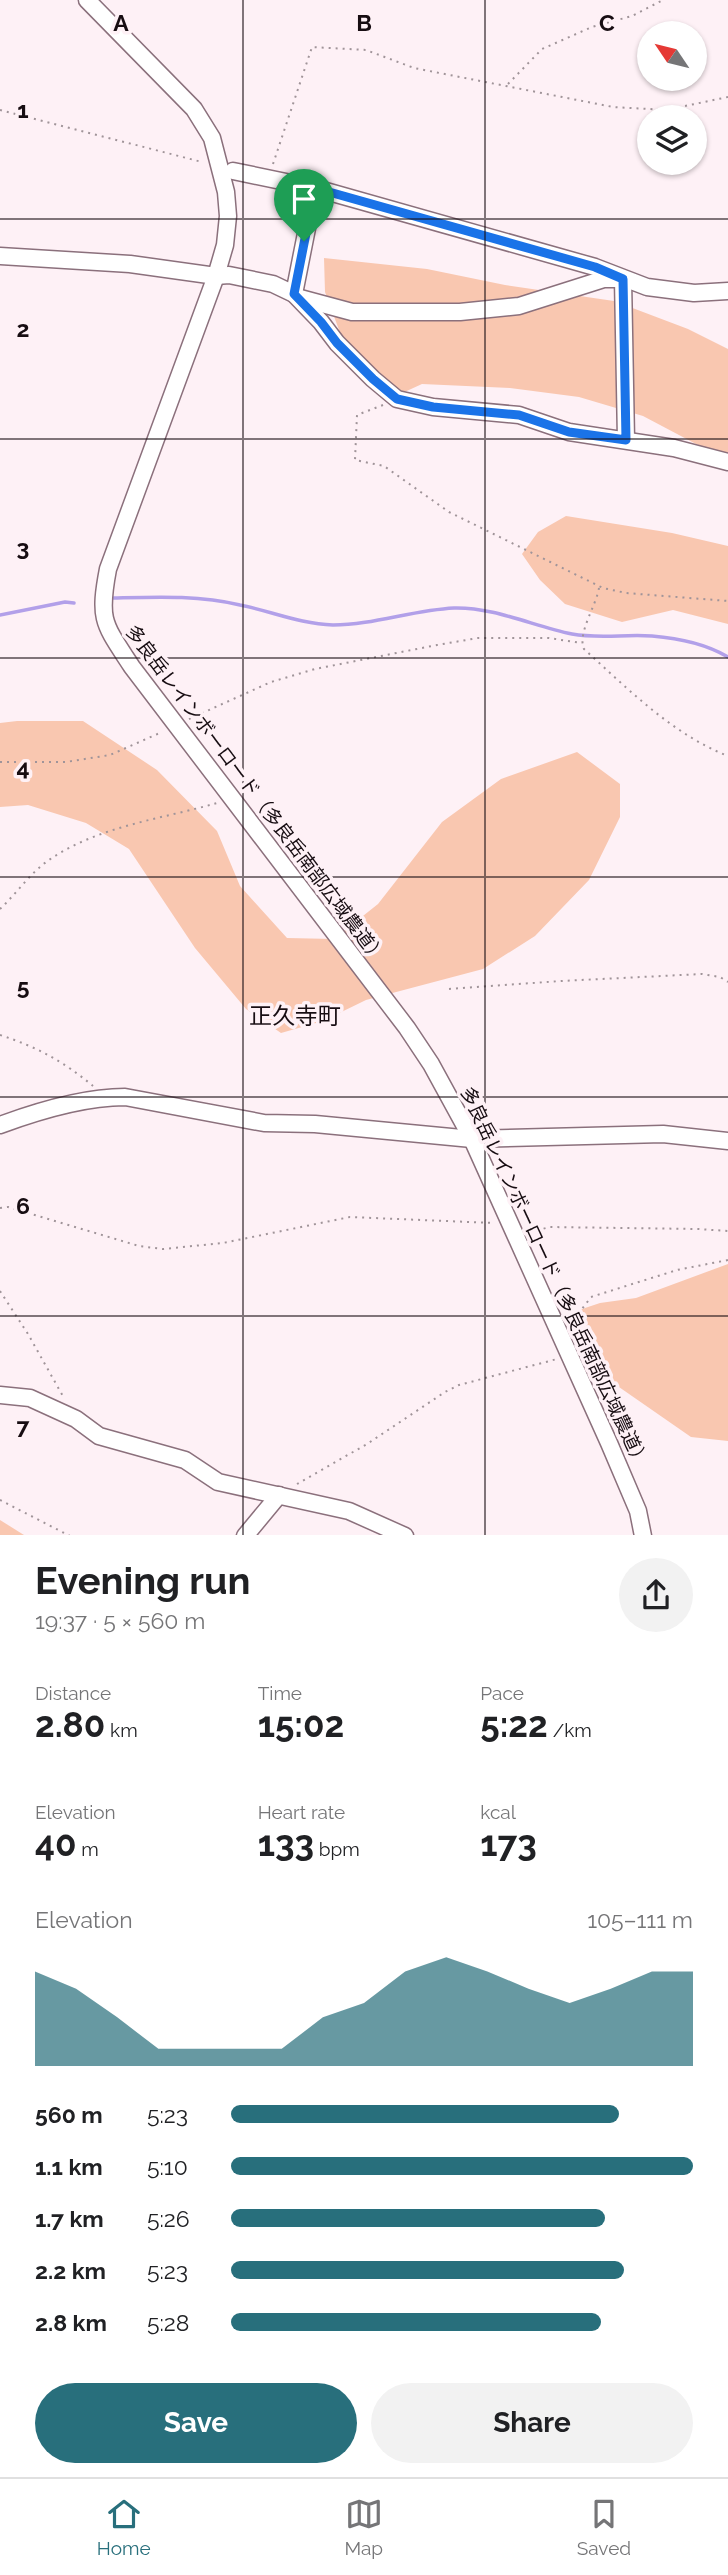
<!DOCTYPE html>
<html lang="en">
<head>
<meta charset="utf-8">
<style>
  :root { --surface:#fff; --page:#f2f2f2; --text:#202124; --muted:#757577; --line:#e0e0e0; --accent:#286f7c }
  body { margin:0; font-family:Raleway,"Noto Sans JP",sans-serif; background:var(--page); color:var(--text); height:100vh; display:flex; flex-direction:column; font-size:26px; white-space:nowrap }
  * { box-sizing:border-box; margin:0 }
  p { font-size:23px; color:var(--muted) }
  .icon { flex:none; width:38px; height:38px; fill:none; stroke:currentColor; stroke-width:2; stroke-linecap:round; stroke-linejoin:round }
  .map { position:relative; height:1535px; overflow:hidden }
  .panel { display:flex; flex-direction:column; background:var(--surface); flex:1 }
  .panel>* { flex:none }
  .needle { width:46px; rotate:305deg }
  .tools { position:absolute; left:637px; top:21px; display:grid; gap:14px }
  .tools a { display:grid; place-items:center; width:70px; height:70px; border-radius:50%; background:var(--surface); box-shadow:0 2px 5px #0004; font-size:35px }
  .pin { position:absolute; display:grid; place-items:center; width:60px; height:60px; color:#fff; margin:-72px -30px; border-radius:50% 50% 50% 0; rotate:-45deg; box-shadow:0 0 7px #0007 }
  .pin .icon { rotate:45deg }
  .round { display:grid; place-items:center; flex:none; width:74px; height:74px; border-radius:37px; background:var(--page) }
  .overview { display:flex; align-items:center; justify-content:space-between; height:119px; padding:0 35px }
  h1 { font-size:38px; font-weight:700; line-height:52px }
  .metrics { display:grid; grid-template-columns:repeat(3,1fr); gap:10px; height:119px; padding:7px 35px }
  .metrics div { display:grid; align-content:center }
  .metrics b { font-size:35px; font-weight:700 }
  .metrics small { font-size:19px; font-weight:400 }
  .metrics p { font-size:19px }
  .chart { height:196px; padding:14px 35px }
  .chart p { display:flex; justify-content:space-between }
  .chart svg { width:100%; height:126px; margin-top:7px; fill:var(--accent); opacity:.7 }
  .button { display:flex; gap:14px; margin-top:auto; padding:14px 35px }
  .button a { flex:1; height:80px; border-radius:42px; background:var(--accent); color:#fff; font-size:28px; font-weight:700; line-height:80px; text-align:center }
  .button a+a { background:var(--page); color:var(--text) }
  ul { padding:0 35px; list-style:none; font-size:23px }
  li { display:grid; grid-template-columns:112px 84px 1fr; align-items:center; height:52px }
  li i { height:18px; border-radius:9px; background:var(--accent) }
  .tab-bar { display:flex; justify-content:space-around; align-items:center; height:98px; border-top:2px solid var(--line); background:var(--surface); font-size:19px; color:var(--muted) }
  .tab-bar a { display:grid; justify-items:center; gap:4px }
  .tab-bar .selected { color:var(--accent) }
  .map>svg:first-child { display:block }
  .green { fill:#f9c7b0 }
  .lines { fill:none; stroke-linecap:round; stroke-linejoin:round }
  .stream { stroke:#b2a0e9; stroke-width:3.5 }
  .minor-casing { stroke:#8b707c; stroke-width:19 }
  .path { stroke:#a09499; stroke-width:2; stroke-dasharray:2 5; stroke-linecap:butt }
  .minor { stroke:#fff; stroke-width:16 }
  .route-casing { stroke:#fff; stroke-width:14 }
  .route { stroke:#1a73e8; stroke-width:9 }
  .grid { fill:none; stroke:#170d12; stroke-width:2; stroke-opacity:0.55 }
  .labels { text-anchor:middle; stroke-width:7; stroke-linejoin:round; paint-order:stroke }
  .street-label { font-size:19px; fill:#170d12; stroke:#fef1f6 }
  .quarter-label { font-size:23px; fill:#170d12; stroke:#fef1f6 }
  .grid-label { font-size:23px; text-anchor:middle; font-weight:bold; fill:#170d12; stroke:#fef1f6; stroke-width:7; stroke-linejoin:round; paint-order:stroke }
</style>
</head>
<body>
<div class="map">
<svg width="728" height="1536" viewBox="0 0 728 1536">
  <rect width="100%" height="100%" fill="#fef1f6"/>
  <g class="green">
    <path d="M 324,258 L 427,269 L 505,285 L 614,301 L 688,329 L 728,349 L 728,456 L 696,444 L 643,416 L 579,397 L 510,388 L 422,384 L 387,400 L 342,338 L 325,292 Z"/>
    <path d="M 566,516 L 672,533 L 728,546 L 728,624 L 673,610 L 622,622 L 565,604 L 540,580 L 522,554 L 538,532 Z"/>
    <path d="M 17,721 L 83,721 L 157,770 L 217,831 L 240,886 L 287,938 L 334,939 L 378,904 L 442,822 L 501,779 L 577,752 L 620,784 L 620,817 L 589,880 L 535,936 L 483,969 L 366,1000 L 323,1021 L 281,1033 L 246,1009 L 195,948 L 129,849 L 86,823 L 28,805 L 0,807 L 0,723 Z"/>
    <path d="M 728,1264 L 728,1441 L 691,1437 L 606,1378 L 578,1352 L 564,1315 L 600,1303 L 636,1298 Z"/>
    <path d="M 0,1520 L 24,1535 L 0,1535 Z"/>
  </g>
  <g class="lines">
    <g class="stream">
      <path d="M 113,598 C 156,597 198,595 240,605 C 271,611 300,624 333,625 C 373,625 413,610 454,608 C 494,607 533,626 572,634 C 599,639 625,634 652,636 C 677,638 706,644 728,657"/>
      <path d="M 0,615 L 65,602 L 74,603"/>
    </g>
    <g class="minor-casing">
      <g id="minor">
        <path d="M 87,0 L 194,109 L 212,138 L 226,192 L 228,216 L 225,245 L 216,276 L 108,569 C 98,621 104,624 132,667 L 407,1028 L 431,1064 L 472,1139 L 609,1443 L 638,1511 L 643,1536"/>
        <path d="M 233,171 L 315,188 L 595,267 L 647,287 L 694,293 L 728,291"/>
        <path d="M 0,256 L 130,264 L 216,276 L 229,275 L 273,284 L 294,294 L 321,322 L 337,343 L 373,379 L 397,399 L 433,407 L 519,415 L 569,432 L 674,448 L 728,462"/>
        <path d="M 623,279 L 626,440"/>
        <path d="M 294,294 L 315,188"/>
        <path d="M 300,298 L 352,312 L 460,312 L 519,306 L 604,279 L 617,279"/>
        <path d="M 0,1125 C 38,1111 84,1097 125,1097 L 264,1123 L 315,1124 L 472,1139 L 663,1134 L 728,1141"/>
        <path d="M 0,1395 L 30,1398 L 76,1419 L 99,1436 L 185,1460 L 218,1482 L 349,1511 L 405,1536"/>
        <path d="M 245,1536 L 279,1495"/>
      </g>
    </g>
    <g class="path">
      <path d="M 508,84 L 542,49 L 592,27 L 632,16 L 663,0"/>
      <path d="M 0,110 L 202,162"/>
      <path d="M 273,164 L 312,47 L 366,50 L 414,68 L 613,107 L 666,110 L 728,97"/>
      <path d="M 383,405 L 357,415 L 355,460 L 384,466 L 449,512 L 603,588 L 626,593 L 728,601"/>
      <path d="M 599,588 C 596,606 577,634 584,649 C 628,689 672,734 728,756"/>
      <path d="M 189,719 L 271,682 L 315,669 L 437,645 L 478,638 L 549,638 L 581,643"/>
      <path d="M 0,762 L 66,762 L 110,755 L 162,732"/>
      <path d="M 0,909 C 17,893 30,873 49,860 C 98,826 162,819 217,803"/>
      <path d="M 449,989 L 561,981 L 702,974 L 720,977 L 728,982"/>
      <path d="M 0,1035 C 37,1047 63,1061 93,1086"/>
      <path d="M 0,1208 L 8,1207 L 139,1246 L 163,1249 L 223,1243 L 350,1217 L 494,1223"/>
      <path d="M 530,1232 L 550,1227 L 698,1229 L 728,1231"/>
      <path d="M 0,1291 L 28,1334 L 64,1398"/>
      <path d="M 570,1325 L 591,1297 L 677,1270 L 728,1260"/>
      <path d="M 297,1484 L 367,1444 L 445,1392 L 459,1385 L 557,1359"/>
      <path d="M 0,1500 L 70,1536"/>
    </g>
    <use href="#minor" class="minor"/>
  </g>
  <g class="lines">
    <g class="route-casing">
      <path id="route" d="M 315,188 L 595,267 L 623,279 L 626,440 L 569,432 L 519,415 L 433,407 L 397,399 L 373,379 L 337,343 L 321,322 L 294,294 Z"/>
    </g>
    <use href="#route" class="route"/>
  </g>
  <path class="grid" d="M 243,0 L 243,1536M 485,0 L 485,1536M 0,219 L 728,219M 0,439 L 728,439M 0,658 L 728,658M 0,877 L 728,877M 0,1097 L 728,1097M 0,1316 L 728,1316"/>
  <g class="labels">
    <g class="street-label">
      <text transform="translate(256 794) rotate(53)" y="7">多良岳レインボーロード（多良岳南部広域農道）</text>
      <text transform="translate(555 1277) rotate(65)" y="7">多良岳レインボーロード（多良岳南部広域農道）</text>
    </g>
    <g class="quarter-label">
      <text x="295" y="1024">正久寺町</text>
    </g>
  </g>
  <g class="grid-label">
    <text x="121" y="31">A</text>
    <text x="364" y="31">B</text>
    <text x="607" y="31">C</text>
    <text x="23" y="118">1</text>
    <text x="23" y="337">2</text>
    <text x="23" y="556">3</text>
    <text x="23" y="776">4</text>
    <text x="23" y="995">5</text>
    <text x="23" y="1214">6</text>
    <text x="23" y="1434">7</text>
  </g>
</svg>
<div class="tools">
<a><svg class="needle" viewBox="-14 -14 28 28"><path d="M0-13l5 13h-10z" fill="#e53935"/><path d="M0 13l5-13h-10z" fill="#757577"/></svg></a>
<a><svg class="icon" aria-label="layers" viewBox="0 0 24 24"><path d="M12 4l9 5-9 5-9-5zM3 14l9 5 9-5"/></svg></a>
</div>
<div class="pin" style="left:304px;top:241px;background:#1e9e55"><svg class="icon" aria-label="arrive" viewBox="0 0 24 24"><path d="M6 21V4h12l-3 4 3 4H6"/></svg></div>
</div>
<section class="panel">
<div class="overview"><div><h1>Evening run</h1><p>19:37 · 5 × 560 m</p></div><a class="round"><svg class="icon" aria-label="share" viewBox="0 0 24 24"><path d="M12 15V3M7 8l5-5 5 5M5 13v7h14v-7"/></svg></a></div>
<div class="metrics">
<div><p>Distance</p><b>2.80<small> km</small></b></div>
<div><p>Time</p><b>15:02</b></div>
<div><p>Pace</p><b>5:22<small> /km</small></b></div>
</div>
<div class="metrics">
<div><p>Elevation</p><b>40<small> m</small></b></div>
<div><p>Heart rate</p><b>133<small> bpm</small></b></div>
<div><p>kcal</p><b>173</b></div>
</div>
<div class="chart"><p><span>Elevation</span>105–111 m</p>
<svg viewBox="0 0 160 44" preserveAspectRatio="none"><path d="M0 44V11L10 17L20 27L30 38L40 38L50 38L60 38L70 27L80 22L90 11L100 6L110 11L120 17L130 22L140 17L150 11L160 11V44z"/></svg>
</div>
<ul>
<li><b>560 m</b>5:23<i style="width:84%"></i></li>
<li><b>1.1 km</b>5:10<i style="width:100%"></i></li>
<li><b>1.7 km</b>5:26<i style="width:81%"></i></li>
<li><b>2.2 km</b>5:23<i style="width:85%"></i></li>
<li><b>2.8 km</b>5:28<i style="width:80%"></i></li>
</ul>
<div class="button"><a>Save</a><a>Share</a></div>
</section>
<nav class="tab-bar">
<a class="selected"><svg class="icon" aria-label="home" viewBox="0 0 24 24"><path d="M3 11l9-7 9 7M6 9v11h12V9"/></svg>Home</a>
<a><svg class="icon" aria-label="map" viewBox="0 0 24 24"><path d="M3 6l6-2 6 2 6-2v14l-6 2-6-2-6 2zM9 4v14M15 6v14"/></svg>Map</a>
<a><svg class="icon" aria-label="saved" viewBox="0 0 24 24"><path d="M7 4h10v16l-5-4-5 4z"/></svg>Saved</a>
</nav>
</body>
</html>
